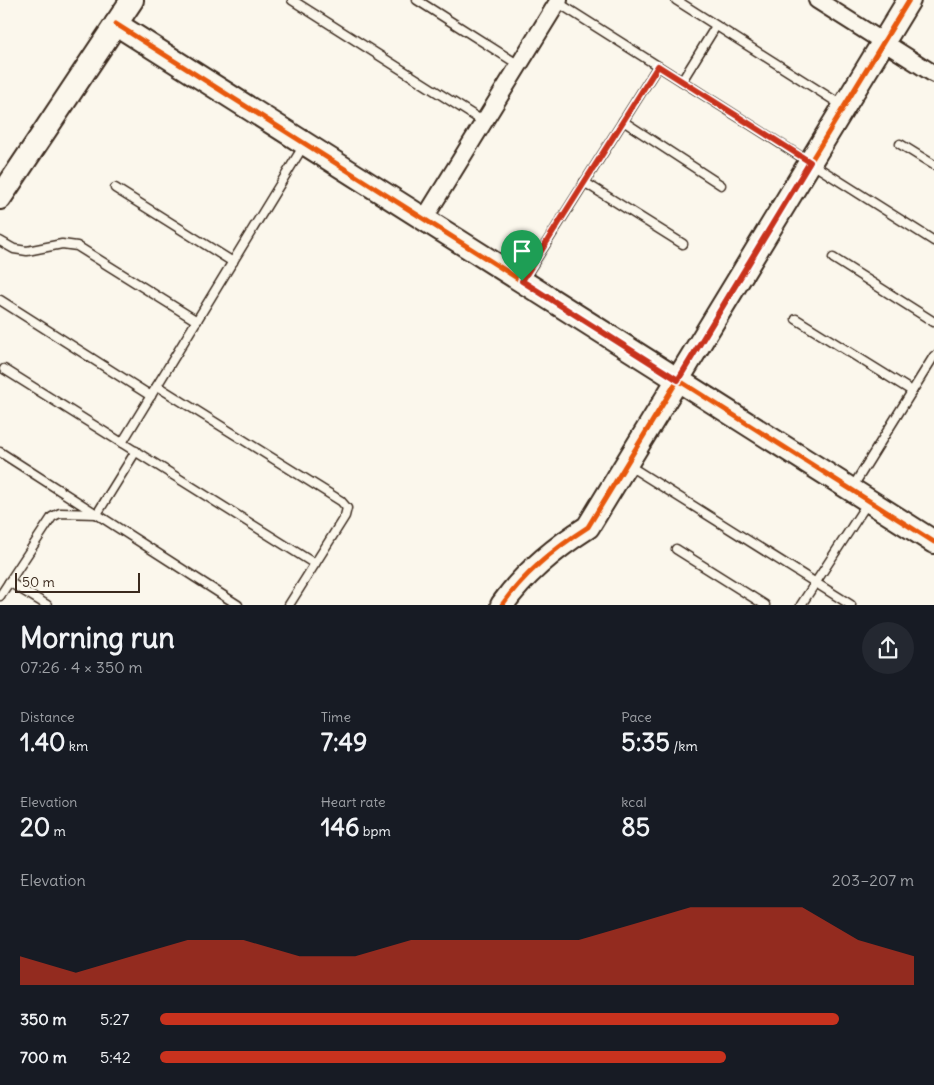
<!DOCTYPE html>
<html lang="en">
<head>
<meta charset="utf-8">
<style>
  :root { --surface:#171b24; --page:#242831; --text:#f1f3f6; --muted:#9ea1a6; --accent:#c8321e }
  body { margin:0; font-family:Delius,sans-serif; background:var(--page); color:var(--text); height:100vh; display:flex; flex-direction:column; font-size:19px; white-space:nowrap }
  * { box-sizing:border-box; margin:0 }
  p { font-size:16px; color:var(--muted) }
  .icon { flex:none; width:28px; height:28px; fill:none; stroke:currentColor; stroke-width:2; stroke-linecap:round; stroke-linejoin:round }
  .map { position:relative; height:605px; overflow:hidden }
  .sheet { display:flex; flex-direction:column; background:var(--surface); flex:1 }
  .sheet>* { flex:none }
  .scale { position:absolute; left:15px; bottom:12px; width:125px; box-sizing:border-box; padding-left:5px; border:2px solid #3b2a1e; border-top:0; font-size:14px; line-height:18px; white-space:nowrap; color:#3b2a1e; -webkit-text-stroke:4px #fbf7ec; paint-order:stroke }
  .pin { position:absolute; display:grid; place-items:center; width:42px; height:42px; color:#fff; margin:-51px -21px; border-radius:50% 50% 50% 0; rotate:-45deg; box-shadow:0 0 5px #0007 }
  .pin .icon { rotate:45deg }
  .round { display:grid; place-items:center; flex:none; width:52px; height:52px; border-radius:26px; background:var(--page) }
  .summary { display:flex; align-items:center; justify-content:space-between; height:85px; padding:0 20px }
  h1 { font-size:28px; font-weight:800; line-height:38px }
  .metrics { display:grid; grid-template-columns:repeat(3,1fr); gap:8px; height:85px; padding:5px 20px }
  .metrics div { display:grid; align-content:center }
  .metrics b { font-size:25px; font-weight:800 }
  .metrics small { font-size:14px; font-weight:400 }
  .metrics p { font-size:14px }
  .chart { height:140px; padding:10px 20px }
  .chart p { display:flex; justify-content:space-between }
  .chart svg { width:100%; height:90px; margin-top:5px; fill:var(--accent); opacity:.7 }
  ul { padding:0 20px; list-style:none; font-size:16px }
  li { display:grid; grid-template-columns:80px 60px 1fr; align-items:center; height:38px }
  li i { height:12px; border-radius:6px; background:var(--accent) }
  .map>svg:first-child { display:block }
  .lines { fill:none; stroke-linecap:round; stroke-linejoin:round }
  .lane-casing { stroke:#3b2a1e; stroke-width:11 }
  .street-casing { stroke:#3b2a1e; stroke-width:20 }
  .secondary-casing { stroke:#3b2a1e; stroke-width:26 }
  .lane { stroke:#fbf7ec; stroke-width:8 }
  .street { stroke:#fbf7ec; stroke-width:16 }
  .secondary { stroke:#fbf7ec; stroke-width:22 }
  .cycleway-casing { stroke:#fbf7ec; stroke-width:8 }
  .cycleway { stroke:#e8590c; stroke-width:5 }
  .route-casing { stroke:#fff; stroke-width:10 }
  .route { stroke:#c8321e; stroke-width:6 }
</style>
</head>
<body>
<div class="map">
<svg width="934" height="605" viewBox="0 0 934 605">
  <rect width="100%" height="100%" fill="#fbf7ec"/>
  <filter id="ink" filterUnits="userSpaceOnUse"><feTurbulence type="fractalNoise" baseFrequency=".02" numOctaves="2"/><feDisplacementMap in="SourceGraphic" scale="10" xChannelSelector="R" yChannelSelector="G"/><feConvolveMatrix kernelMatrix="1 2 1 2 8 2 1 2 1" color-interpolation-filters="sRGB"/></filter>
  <g filter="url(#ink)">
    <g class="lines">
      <g class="lane-casing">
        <g id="lane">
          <path d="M 292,0 L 484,122"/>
          <path d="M 417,0 L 519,65"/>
          <path d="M 676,0 L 843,106"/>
          <path d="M 557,2 L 934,241"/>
          <path d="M 682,81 L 716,26"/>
          <path d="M 623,121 L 721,185"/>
          <path d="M 900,144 L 934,165"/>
          <path d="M 584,182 L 683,244"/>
          <path d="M 115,188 L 233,262"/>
          <path d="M 0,241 L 14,249 L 27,251 L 62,244 L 77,246 L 197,321"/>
          <path d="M 833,258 L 934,322"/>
          <path d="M 523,280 L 658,66"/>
          <path d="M 0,300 L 151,396"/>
          <path d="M 796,319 L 912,391"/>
          <path d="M 4,369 L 315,564"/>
          <path d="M 157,386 L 341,501 L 347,508 L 345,516 L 289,605"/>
          <path d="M 122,443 L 304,145"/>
          <path d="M 0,452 L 238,605"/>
          <path d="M 628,465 L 851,605"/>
          <path d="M 852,488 L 934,356"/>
          <path d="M 676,549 L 765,605"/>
          <path d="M 9,582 L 47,605"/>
          <path d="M 0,596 L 52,517 L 60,513 L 97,514 L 136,451"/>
          <path d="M 801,605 L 868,502"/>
        </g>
      </g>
      <g class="street-casing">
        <g id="street">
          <path d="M 817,0 L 934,74"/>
          <path d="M 424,219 L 559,0"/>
        </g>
      </g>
      <g class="secondary-casing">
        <g id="secondary">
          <path d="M 116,24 L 934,542"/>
          <path d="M 0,198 L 132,0"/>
          <path d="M 502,605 C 525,572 555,548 588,527 L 909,0"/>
        </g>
      </g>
      <use href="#lane" class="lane"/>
      <use href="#street" class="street"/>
      <use href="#secondary" class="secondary"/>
      <g class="cycleway-casing">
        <g id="cycleway">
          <path d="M 116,24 L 934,542"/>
          <path d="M 502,605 C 525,572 555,548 588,527 L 909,0"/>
        </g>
      </g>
      <use href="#cycleway" class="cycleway"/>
    </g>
  </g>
  <g class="lines" filter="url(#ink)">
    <g class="route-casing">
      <path id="route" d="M 658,66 L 810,162 L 678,380 L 522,281 Z"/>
    </g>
    <use href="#route" class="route"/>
  </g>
</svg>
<div class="scale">50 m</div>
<div class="pin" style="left:522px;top:281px;background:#1e9e55"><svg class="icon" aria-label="arrive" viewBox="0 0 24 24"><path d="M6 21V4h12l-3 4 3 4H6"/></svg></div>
</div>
<section class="sheet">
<div class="summary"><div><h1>Morning run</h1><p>07:26 · 4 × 350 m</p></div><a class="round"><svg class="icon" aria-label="share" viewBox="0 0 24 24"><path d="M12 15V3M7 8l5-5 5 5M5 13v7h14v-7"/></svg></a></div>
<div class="metrics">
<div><p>Distance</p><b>1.40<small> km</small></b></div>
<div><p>Time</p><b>7:49</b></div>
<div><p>Pace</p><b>5:35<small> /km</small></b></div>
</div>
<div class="metrics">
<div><p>Elevation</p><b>20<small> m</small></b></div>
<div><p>Heart rate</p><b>146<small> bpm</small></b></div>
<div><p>kcal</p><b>85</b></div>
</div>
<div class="chart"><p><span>Elevation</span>203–207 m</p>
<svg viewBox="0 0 160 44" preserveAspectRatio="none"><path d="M0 44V30L10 38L20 30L30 22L40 22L50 30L60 30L70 22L80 22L90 22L100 22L110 14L120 6L130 6L140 6L150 22L160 30V44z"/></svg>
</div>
<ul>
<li><b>350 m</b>5:27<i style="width:90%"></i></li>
<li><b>700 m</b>5:42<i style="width:75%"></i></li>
</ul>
</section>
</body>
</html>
